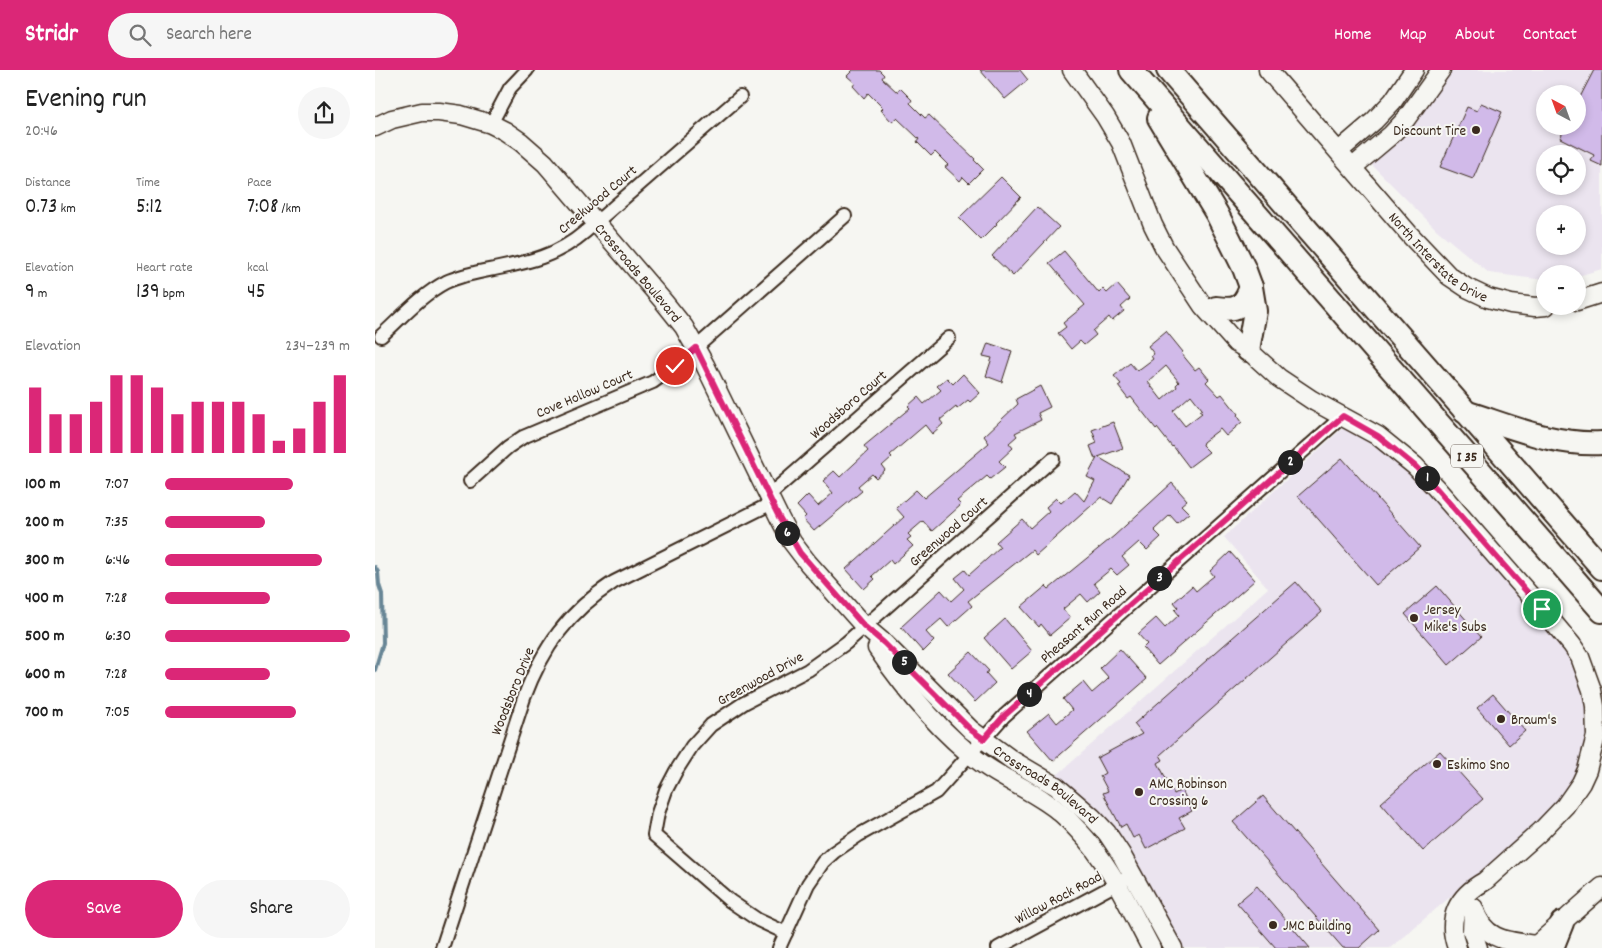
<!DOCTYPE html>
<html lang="en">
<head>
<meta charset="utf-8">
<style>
  :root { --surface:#fff; --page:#f6f6f6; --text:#222; --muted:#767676; --accent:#db2777 }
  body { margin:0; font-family:Dekko,sans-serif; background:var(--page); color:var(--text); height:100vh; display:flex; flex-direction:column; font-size:19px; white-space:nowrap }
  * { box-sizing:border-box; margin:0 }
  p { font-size:16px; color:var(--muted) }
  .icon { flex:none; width:28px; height:28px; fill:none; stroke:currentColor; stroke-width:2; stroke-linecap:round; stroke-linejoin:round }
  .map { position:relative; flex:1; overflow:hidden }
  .sheet { display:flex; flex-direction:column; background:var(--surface); width:375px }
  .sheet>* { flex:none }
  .needle { width:32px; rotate:319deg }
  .tools { position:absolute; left:1161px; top:15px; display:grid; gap:10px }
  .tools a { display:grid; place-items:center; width:50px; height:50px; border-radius:50%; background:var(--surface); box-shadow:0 2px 8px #0003; font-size:25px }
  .pin { position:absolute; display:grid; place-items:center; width:42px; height:42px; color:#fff; margin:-21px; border:2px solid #fff; border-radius:50%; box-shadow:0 1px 5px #0007 }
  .km { position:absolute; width:25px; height:25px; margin:-12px; border-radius:50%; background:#222; color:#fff; font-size:14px; line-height:25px; text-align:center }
  .round { display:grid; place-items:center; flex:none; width:52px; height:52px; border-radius:26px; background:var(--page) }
  .headline { display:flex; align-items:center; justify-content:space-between; height:85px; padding:0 25px }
  h1 { font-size:28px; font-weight:600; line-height:38px }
  .figures { display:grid; grid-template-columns:repeat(3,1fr); gap:8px; height:85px; padding:5px 25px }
  .figures div { display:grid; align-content:center }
  .figures b { font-size:21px; font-weight:600 }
  .figures small { font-size:14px; font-weight:400 }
  .figures p { font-size:14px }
  .chart { height:140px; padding:10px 25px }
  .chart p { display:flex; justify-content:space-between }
  .chart svg { width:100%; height:90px; margin-top:5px; stroke:var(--accent); stroke-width:6 }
  .button { display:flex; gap:10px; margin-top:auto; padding:10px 25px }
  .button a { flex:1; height:58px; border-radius:30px; background:var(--accent); color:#fff; font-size:20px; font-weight:600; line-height:58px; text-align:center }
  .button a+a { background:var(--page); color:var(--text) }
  ul { padding:0 25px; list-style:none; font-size:16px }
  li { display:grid; grid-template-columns:80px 60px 1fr; align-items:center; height:38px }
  li i { height:12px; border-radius:6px; background:var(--accent) }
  header { display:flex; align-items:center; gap:30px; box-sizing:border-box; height:70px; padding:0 25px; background:var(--accent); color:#fff }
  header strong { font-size:24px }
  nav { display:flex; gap:28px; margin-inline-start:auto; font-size:18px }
  .search { width:350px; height:45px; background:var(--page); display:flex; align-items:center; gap:12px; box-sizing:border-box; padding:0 18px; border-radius:28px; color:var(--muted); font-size:19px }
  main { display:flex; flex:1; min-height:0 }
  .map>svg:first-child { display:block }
  .built { fill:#ebe4ef; fill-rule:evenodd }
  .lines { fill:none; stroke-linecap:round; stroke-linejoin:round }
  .stream { stroke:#688696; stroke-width:4 }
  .building { fill:#d1bae9; stroke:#3b2a1e; fill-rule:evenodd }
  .street-casing { stroke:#3b2a1e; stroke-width:16 }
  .secondary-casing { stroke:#3b2a1e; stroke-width:21 }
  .highway-casing { stroke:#3b2a1e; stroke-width:26 }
  .street { stroke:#f6f6f2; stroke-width:12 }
  .secondary { stroke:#f6f6f2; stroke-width:18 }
  .highway { stroke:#f6f6f2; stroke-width:22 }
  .route-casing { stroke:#fff; stroke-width:10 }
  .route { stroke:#db2777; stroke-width:6 }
  .poi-dot { fill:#3b2a1e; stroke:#f6f6f2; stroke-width:2 }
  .labels { text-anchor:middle; stroke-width:4; stroke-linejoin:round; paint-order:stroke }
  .shield { fill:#f6f6f2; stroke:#73675e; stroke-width:1 }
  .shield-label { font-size:14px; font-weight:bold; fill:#3b2a1e }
  .poi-label { font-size:15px; fill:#3b2a1e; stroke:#f6f6f2; text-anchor:start }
  .street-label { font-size:15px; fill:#3b2a1e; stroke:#f6f6f2 }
</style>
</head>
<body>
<header>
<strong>Stridr</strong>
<div class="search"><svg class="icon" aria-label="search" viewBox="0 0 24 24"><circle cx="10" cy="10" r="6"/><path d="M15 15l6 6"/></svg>Search here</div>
<nav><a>Home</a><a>Map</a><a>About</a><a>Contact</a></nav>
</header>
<main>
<section class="sheet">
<div class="headline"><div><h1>Evening run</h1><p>20:46</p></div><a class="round"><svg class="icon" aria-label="share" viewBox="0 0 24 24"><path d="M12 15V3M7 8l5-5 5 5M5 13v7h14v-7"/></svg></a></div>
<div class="figures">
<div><p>Distance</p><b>0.73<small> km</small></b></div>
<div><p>Time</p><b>5:12</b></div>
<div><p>Pace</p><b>7:08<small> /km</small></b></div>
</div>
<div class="figures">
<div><p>Elevation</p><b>9<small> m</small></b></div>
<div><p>Heart rate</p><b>139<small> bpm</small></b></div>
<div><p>kcal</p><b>45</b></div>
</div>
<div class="chart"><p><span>Elevation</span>234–239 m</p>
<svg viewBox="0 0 160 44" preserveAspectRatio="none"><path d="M5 44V12M15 44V25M25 44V25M35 44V19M45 44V6M55 44V6M65 44V12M75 44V25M85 44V19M95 44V19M105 44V19M115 44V25M125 44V38M135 44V32M145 44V19M155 44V6"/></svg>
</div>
<ul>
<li><b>100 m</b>7:07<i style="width:69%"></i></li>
<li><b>200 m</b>7:35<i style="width:54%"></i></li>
<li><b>300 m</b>6:46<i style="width:85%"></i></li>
<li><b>400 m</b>7:28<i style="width:57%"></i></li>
<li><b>500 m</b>6:30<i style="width:100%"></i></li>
<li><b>600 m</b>7:28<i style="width:57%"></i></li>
<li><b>700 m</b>7:05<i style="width:71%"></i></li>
</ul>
<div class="button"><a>Save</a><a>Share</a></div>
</section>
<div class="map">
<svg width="1227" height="878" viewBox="0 0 1227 878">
  <rect width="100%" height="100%" fill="#f6f6f2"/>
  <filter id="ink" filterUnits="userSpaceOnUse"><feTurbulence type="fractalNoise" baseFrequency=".02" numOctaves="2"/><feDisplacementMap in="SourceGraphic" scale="10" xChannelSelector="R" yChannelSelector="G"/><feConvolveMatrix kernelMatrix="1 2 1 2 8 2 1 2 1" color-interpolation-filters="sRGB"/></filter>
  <g filter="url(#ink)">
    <g class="built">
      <path d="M 1072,0 L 1227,0 L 1227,199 L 1203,206 L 1202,204 L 1170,204 L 1170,210 L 1114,203 L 1062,160 L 993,91 ZM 1170,24 L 1202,24 L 1202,56 L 1170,56 ZM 1170,84 L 1202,84 L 1202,116 L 1170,116 ZM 1170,144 L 1202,144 L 1202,176 L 1170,176 Z"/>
      <path d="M 969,357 L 977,357 L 1023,388 L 1189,574 L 1206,607 L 1212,628 L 1213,664 L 1203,699 L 1188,724 L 1172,742 L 1140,772 L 1015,878 L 805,878 L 714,733 L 701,720 L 681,706 L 893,518 L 849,467 Z"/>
    </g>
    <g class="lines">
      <path class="stream" d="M 0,497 L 3,502 L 4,515 L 7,524 L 8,573 L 0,600"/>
    </g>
    <g class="building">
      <path d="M 478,0 L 504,0 L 509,5 L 507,8 L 522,22 L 525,18 L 537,30 L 535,33 L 550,48 L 554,45 L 600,89 L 599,90 L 608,99 L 594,113 L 588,107 L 585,111 L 570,97 L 573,95 L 560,82 L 556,86 L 542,72 L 544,69 L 522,48 L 517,52 L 506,40 L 508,38 L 493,23 L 489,28 L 478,16 L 480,13 L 472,6 Z"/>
      <path d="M 605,0 L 645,0 L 653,10 L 630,29 Z"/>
      <path d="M 1219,0 L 1227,0 L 1227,96 L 1216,91 L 1219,85 L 1185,68 L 1191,56 L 1202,56 L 1202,33 Z"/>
      <path d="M 1106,33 L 1127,42 L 1098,109 L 1065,97 L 1092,37 L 1102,41 Z"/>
      <path d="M 626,107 L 646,127 L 621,153 L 622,154 L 606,170 L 584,148 Z"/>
      <path d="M 662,137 L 684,157 L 638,206 L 617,186 Z"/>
      <path d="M 689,181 L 724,223 L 728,219 L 732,223 L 742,214 L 755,229 L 746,237 L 749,241 L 737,251 L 734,247 L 718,261 L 721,265 L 709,275 L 705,271 L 696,279 L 683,263 L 691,257 L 688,253 L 710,235 L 674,193 Z"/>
      <path d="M 791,261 L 808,282 L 806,283 L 820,300 L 824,297 L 834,309 L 831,312 L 844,326 L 847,324 L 863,344 L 862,345 L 867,352 L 851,366 L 845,359 L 828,372 L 827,375 L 834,382 L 814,397 L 798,376 L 797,377 L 782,358 L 781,359 L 756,327 L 753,329 L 743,316 L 746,314 L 739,306 L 755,293 L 762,301 L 778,289 L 776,286 L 779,284 L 773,276 ZM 791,296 L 804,312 L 801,315 L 802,317 L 787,330 L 773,312 ZM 816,325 L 827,339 L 824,341 L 827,343 L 810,356 L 798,341 Z"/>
      <path d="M 613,273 L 637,281 L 627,312 L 611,306 L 617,288 L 608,286 Z"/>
      <path d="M 588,304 L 605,323 L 595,332 L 593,330 L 582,339 L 581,337 L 565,350 L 568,354 L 557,364 L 550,355 L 515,385 L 517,387 L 507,396 L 510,400 L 501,408 L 497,404 L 483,416 L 487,421 L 439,461 L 428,449 L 431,446 L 422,436 L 433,425 L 443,436 L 458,423 L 448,411 L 459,401 L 465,407 L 493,381 L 489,376 L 535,338 L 533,336 L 543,327 L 549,334 L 566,320 L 562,316 L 572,308 L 578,314 Z"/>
      <path d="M 665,316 L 675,337 L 663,343 L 666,350 L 640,363 L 642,366 L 634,373 L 638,378 L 624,391 L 630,397 L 615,409 L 612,406 L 582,431 L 586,435 L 557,461 L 548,451 L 533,464 L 536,467 L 532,470 L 538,476 L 518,494 L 515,490 L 497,506 L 500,509 L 489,519 L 471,499 L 529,447 L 521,438 L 541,420 L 549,428 L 614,373 L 609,366 L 643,334 L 641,329 Z"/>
      <path d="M 738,352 L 748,378 L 723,387 L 754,405 L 737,434 L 726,427 L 661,485 L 657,480 L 593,531 L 597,536 L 573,557 L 566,549 L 551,562 L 559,571 L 548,582 L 526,557 L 566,520 L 576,531 L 589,519 L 580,508 L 590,500 L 594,505 L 612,489 L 625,477 L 621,472 L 647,449 L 655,458 L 674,441 L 671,437 L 681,428 L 686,433 L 700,421 L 709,431 L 720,411 L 712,407 L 722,388 L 720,389 L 715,376 L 722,373 L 717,360 Z"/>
      <path d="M 967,388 L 1045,477 L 1001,515 L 923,426 Z"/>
      <path d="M 797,413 L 812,430 L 806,435 L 814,443 L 802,453 L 795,445 L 779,460 L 786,467 L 772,480 L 764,472 L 747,487 L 754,495 L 742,505 L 736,499 L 719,513 L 725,521 L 713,532 L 706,524 L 688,539 L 695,548 L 675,565 L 666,554 L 664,557 L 646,537 L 671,516 L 674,519 L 739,466 Z"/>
      <path d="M 855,482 L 880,510 L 783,595 L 768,578 L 772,574 L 763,564 L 781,548 L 790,558 L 804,545 L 800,540 L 803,537 L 799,532 L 817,516 L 821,521 L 835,509 L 839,506 L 835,501 Z"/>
      <path d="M 921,512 L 947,542 L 785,685 L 788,690 L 783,693 L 799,724 L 807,720 L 817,741 L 804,748 L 810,758 L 771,779 L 764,765 L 758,768 L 751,754 L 746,757 L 728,723 L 733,721 L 725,706 L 730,703 L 722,688 L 767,664 L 759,654 Z"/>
      <path d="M 1062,516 L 1106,567 L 1074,595 L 1030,544 Z"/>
      <path d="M 630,549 L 657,581 L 636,599 L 609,568 Z"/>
      <path d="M 745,579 L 772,609 L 678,691 L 652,661 L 674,643 L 682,653 L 697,640 L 688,629 L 708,612 L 717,623 L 731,611 L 734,608 L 725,598 Z"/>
      <path d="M 596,582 L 614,601 L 611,603 L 620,613 L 600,632 L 573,603 Z"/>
      <path d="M 1118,624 L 1150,661 L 1134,675 L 1102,638 Z"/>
      <path d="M 1065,681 L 1108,729 L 1048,781 L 1006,733 Z"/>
      <path d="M 888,726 L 1004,860 L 984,878 L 968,878 L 858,752 Z"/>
      <path d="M 882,816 L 935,878 L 901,878 L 862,833 Z"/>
    </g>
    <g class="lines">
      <g class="street-casing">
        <g id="street">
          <path d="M 116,54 L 135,18 L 152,0"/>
          <path d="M 6,266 C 26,248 46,225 71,212 C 86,205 103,202 119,199 C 154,192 182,186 210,162 L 365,27"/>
          <path d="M 95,411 L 133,377 L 148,367 L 278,312 L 300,296 L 470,146"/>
          <path d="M 393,426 L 574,268"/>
          <path d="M 411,863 L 383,850 L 355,831 L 279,765 L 283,743 L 291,720 L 301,701 L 317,676 L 336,655 L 369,633 L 433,600 L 471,573 L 678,389"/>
          <path d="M 67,878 L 149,628 C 168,577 193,542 239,512 L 397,433"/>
          <path d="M 404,878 L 433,814 L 448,792 L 459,782 L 484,765 L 561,722 L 629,646 L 968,346"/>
          <path d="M 623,878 L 758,805"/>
        </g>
      </g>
      <g class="secondary-casing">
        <g id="secondary">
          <path d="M 697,0 L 730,46 L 746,73 L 778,155 L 789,177 L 828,236 L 861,273 L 873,280 L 904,308 L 937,330 L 1003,366 L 1040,396 L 1061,418 L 1167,539 L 1197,575 L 1205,587 L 1217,620 L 1220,636 L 1221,666 L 1212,700 L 1206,713 L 1190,736 L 1166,761 L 1110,811 C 1083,826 1071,848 1082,878"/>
          <path id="s1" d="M 893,0 L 1035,165 L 1074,206 L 1092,218 L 1113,228 L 1136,234 L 1160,237 L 1171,236"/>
          <path id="s2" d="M 0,57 L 17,49 L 47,42 L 64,42 L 86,45 L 116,54 L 130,61 L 146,72 L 170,93 L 289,232 L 309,257 L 330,295 L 404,447 L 417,472 L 433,493 L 489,556 L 509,573 L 596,660 L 637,690 L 681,716 L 717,747 L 732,763 L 746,784 L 798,878"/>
          <path d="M 964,81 L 999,51 L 1018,31 L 1039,0"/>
          <path d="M 978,97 L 1016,65 L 1031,49 L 1066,0"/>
          <path d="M 1202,231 L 1227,223"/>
          <path d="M 502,578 C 532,622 566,664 609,695 C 629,709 651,718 671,732 C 682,739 693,749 702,759 C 735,793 754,837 776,878"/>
          <path d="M 1099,838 C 1109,871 1132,871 1162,875"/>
          <path d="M 1098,842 L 1097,861 L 1103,878"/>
          <path d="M 1158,878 L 1227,817"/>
        </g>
      </g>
      <g class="highway-casing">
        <g id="highway">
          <path d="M 756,0 L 1227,541"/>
          <path d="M 793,0 L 1227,498"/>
          <path d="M 784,48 L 842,144 L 869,198 L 876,217 L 880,241 L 873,280"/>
          <path d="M 841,238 C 862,241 869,237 876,217"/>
          <path d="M 1090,342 C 1135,356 1179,376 1227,373"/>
          <path d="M 1177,878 L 1187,853"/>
        </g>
      </g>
      <use href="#street" class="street"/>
      <use href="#secondary" class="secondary"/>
      <use href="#highway" class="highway"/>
    </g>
  </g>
  <g class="lines" filter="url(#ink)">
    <g class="route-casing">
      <path id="route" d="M 300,296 L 321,278 L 404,447 L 425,483 L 489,556 L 509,573 L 596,660 L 609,669 L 629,646 L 968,346 L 1003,366 L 1040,396 L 1061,418 L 1167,539"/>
    </g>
    <use href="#route" class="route"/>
  </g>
  <g class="poi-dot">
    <circle cx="1101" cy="60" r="5"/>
    <circle cx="1039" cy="548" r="5"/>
    <circle cx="1126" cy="649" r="5"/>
    <circle cx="1062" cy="694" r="5"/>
    <circle cx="764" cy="722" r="5"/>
    <circle cx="898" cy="855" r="5"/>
  </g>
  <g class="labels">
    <rect class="shield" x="1076" y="374.5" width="32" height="23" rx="4"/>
    <g class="shield-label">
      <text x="1092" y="391">I 35</text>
    </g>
    <g class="poi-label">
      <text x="1091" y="65" text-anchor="end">Discount Tire</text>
      <text x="1049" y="544">Jersey<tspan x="1049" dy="17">Mike's Subs</tspan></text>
      <text x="1136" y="654">Braum's</text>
      <text x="1072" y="699">Eskimo Sno</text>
      <text x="774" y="718">AMC Robinson<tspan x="774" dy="17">Crossing 6</tspan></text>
      <text x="908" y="860">JMC Building</text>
    </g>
    <g class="street-label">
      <text transform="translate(222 129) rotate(-40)" y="5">Creekwood Court</text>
      <text dy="5" stroke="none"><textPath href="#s1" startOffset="254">North Interstate Drive</textPath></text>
      <text dy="5" stroke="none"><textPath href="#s2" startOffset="331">Crossroads Boulevard</textPath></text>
      <text transform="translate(209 323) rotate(-23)" y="5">Cove Hollow Court</text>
      <text transform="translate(473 334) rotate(-41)" y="5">Woodsboro Court</text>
      <text transform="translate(573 461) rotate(-41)" y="5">Greenwood Court</text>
      <text transform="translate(708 554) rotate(-41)" y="5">Pheasant Run Road</text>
      <text transform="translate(385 608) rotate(-29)" y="5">Greenwood Drive</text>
      <text transform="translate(137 621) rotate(-68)" y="5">Woodsboro Drive</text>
      <text dy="5" stroke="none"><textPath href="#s2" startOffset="995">Crossroads Boulevard</textPath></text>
      <text transform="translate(683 827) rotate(-28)" y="5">Willow Rock Road</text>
    </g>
  </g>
</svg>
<div class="tools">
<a><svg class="needle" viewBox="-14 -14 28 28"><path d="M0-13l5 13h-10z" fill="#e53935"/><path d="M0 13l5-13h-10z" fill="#767676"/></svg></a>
<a><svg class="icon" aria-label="locate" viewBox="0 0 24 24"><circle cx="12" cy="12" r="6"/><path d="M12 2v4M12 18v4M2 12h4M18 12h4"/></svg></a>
<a>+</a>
<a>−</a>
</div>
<div class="pin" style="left:1167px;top:539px;background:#1e9e55"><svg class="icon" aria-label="arrive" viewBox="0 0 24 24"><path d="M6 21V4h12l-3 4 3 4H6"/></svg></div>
<div class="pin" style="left:300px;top:296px;background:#d93025"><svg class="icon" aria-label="check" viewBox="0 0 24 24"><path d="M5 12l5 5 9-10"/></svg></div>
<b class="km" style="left:1052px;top:408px">1</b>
<b class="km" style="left:915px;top:392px">2</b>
<b class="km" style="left:784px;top:508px">3</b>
<b class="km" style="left:654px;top:624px">4</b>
<b class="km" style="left:529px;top:592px">5</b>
<b class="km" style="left:412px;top:463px">6</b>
</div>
</main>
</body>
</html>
